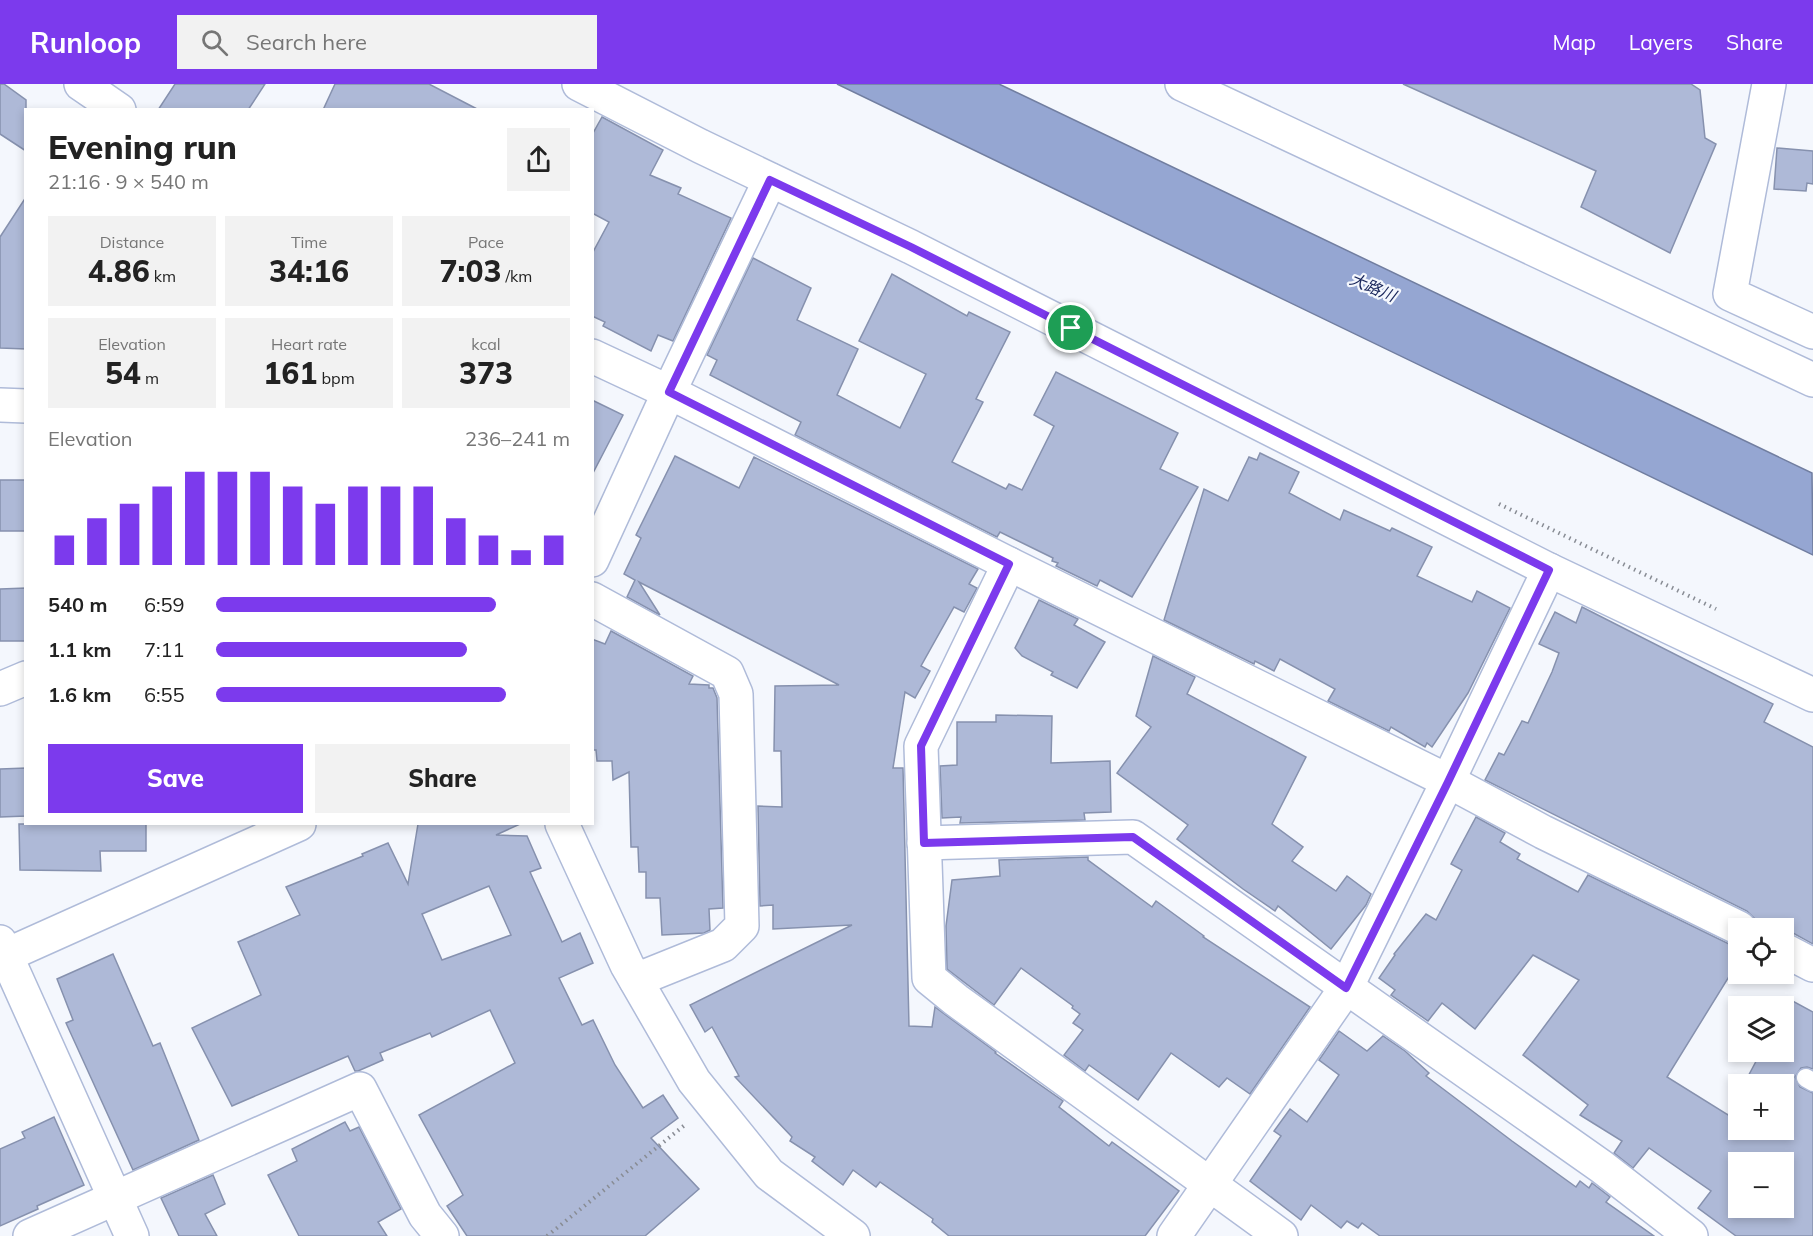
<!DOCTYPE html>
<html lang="en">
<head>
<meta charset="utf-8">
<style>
  :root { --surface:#fff; --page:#f2f2f2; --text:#222; --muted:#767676; --accent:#7c3aed }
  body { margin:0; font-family:Mulish,"Noto Sans JP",sans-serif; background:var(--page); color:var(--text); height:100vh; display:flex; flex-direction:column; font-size:22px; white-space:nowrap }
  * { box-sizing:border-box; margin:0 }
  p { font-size:20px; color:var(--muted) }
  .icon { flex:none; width:33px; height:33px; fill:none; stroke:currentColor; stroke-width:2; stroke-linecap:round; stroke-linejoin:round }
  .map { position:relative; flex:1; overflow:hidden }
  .details { position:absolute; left:24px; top:24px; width:570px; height:717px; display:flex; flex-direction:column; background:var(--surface); border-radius:0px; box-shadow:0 3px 9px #0003 }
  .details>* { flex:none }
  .fabs { position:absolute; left:1728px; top:834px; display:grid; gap:12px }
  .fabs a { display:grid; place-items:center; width:66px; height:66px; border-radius:0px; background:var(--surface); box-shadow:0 3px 9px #0003; font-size:30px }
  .pin { position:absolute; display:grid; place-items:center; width:51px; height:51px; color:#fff; margin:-26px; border:3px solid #fff; border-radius:50%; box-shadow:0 2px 6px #0007 }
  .round { display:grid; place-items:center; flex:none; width:63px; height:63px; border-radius:0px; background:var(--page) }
  .headline { display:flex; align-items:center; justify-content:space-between; height:102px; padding:0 24px }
  h1 { font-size:33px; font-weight:800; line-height:45px }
  .stats { display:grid; grid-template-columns:repeat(3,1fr); gap:9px; height:102px; padding:6px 24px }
  .stats div { display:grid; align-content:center; border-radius:0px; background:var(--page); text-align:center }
  .stats b { font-size:30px; font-weight:800 }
  .stats small { font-size:16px; font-weight:400 }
  .stats p { font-size:16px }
  .chart { height:168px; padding:12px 24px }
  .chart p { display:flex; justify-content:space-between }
  .chart svg { width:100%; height:108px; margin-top:6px; stroke:var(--accent); stroke-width:6 }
  .cta { display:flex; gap:12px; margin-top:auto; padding:12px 24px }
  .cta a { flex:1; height:69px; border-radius:0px; background:var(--accent); color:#fff; font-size:24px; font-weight:800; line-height:69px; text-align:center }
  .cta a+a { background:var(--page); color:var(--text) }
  ul { padding:0 24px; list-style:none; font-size:20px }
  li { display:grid; grid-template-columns:96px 72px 1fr; align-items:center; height:45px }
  li i { height:15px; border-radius:8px; background:var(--accent) }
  header { display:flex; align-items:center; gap:36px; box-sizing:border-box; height:84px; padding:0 30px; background:var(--accent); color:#fff }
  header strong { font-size:28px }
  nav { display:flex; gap:33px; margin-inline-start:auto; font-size:21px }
  .search { width:420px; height:54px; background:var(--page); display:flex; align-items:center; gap:15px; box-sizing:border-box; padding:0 21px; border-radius:0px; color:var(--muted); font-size:22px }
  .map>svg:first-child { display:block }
  .water { fill:#95a6d2; stroke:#717ea0; stroke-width:1.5 }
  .building { fill:#aeb9d7; stroke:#8691ae; stroke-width:1.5; fill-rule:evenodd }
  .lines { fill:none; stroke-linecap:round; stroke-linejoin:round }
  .service-casing { stroke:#afbbd9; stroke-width:21 }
  .minor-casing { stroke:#afbbd9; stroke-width:36 }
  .tertiary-casing { stroke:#afbbd9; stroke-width:36 }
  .path { stroke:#888c94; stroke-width:4; stroke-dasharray:1.5 4.5; stroke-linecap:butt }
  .service { stroke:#fff; stroke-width:18 }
  .minor { stroke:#fff; stroke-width:33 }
  .tertiary { stroke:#fff; stroke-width:33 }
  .route-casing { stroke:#fff; stroke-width:12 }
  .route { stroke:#7c3aed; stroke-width:8 }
  .labels { text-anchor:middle; stroke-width:4.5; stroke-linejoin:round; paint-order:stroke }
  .water-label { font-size:16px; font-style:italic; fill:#18255a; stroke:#f4f7fd }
</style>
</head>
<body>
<header>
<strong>Runloop</strong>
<div class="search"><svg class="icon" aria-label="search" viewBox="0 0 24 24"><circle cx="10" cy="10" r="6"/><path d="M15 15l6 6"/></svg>Search here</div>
<nav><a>Map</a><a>Layers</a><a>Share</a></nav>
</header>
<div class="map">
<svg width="1813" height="1152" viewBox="0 0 1813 1152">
  <rect width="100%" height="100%" fill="#f4f7fd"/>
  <path class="water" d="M 837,0 L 999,0 L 1812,389 L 1813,471 Z"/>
  <g class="building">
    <path d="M 0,0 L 4,0 L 26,16 L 26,67 L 0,50 Z"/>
    <path d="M 175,0 L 265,0 L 248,26 L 158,26 Z"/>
    <path d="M 335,0 L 429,0 L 479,26 L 323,26 Z"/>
    <path d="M 1403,0 L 1691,0 L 1700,6 L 1705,54 L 1716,60 L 1670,169 L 1581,123 L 1596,87 Z"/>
    <path d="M 602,33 L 663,66 L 650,91 L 681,104 L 678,110 L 731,134 L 673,257 L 658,251 L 651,267 L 603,242 L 605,238 L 592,232 L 592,170 L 609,138 L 592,129 L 592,51 Z"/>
    <path d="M 1777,64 L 1813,67 L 1813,100 L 1807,99 L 1806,107 L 1774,105 Z"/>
    <path d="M 26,113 L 26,265 L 0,264 L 0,153 Z"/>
    <path d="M 753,174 L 811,204 L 797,236 L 858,265 L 837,311 L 900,344 L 926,290 L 859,257 L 892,190 L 967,232 L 969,228 L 1010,248 L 976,315 L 983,318 L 952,378 L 1006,405 L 1009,400 L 1022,406 L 1054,342 L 1034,331 L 1056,288 L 1178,349 L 1160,385 L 1198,403 L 1132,513 L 1100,496 L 1097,502 L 1056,482 L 1058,479 L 1052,477 L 1053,474 L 1000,448 L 997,453 L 795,351 L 801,338 L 710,291 L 717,276 L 707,271 Z"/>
    <path d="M 592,316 L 623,331 L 592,391 Z"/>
    <path d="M 1260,369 L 1299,388 L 1289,409 L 1340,436 L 1344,426 L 1390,447 L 1392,444 L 1432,463 L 1417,492 L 1472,518 L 1477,507 L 1510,524 L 1468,609 L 1432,663 L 1427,659 L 1425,663 L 1391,643 L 1389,647 L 1328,617 L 1335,605 L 1280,575 L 1274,587 L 1255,577 L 1254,580 L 1164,536 L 1204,405 L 1228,417 L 1249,373 L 1257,376 Z"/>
    <path d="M 675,372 L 739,404 L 754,373 L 978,485 L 969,500 L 977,504 L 964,528 L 954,523 L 921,582 L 930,587 L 915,614 L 905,608 L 893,684 L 903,684 L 909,942 L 932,943 L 935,923 L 996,968 L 995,969 L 1063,1017 L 1059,1023 L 1109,1062 L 1112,1058 L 1179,1107 L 1145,1152 L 949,1152 L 932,1138 L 933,1135 L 880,1098 L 876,1103 L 853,1086 L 843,1101 L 812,1077 L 815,1073 L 790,1057 L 792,1053 L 735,993 L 739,992 L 712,943 L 705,948 L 690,921 L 852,841 L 773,845 L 773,821 L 760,822 L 758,722 L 782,723 L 781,667 L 774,667 L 775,602 L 839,601 L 639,498 L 660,531 L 627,513 L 635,496 L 624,490 L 641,454 L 636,451 Z"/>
    <rect x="0" y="396" width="26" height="51"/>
    <path d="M 26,504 L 26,557 L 0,557 L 0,505 Z"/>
    <path d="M 1039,516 L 1078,535 L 1074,541 L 1105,558 L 1077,604 L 1051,591 L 1053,588 L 1022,572 L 1015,564 Z"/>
    <path d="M 1582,523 L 1773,620 L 1764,638 L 1813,663 L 1813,860 L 1793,849 L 1784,847 L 1784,844 L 1774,844 L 1755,835 L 1747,827 L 1485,696 L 1499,669 L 1504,671 L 1522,637 L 1528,639 L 1552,588 L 1559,569 L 1539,560 L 1555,528 L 1576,539 Z"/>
    <path d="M 611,547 L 693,592 L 689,600 L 709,601 L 709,604 L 713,604 L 717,614 L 723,824 L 709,825 L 710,846 L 704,849 L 662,851 L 660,814 L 646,814 L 646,788 L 639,788 L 638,763 L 631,763 L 629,688 L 613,696 L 612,677 L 597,677 L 596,666 L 592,666 L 592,555 L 605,560 Z"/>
    <path d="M 1153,572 L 1195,593 L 1187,610 L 1306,673 L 1272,740 L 1303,763 L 1292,777 L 1336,807 L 1347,792 L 1371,810 L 1366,821 L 1331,865 L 1278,822 L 1275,827 L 1243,805 L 1177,755 L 1188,741 L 1117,689 L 1151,643 L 1136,632 Z"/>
    <path d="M 996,631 L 1052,632 L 1051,679 L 1110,677 L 1111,728 L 1084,729 L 1085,736 L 960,739 L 961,733 L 942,734 L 940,682 L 957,681 L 957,638 L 996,638 Z"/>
    <path d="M 26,684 L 26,732 L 0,733 L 0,685 Z"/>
    <path d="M 1476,733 L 1505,749 L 1500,758 L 1520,770 L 1517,775 L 1578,808 L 1588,791 L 1731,861 L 1738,862 L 1738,878 L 1667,993 L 1728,1031 L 1738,1011 L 1738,1046 L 1784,1046 L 1784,1000 L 1744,1000 L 1761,968 L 1784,968 L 1784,926 L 1789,915 L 1813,928 L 1813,985 L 1807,983 L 1801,984 L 1795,993 L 1800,1003 L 1813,1009 L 1813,1152 L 1736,1152 L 1698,1124 L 1711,1107 L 1649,1064 L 1633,1084 L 1614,1069 L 1622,1057 L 1580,1031 L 1588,1021 L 1523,971 L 1579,896 L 1533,871 L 1475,945 L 1442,919 L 1428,937 L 1391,911 L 1395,906 L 1379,894 L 1395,871 L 1394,870 L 1426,830 L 1436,836 L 1462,786 L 1451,780 ZM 1738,1078 L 1784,1078 L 1784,1124 L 1738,1124 Z"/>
    <path d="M 19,740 L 146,740 L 146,767 L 100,767 L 101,787 L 20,786 Z"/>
    <path d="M 418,740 L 520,740 L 496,751 L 527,752 L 541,784 L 530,788 L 562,858 L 580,849 L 593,879 L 559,894 L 582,941 L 593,936 L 615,981 L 643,1024 L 663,1011 L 678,1034 L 651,1054 L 699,1105 L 645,1152 L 467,1152 L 447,1122 L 463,1111 L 419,1031 L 515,979 L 490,926 L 432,953 L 430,949 L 380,969 L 383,976 L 358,987 L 355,987 L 348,972 L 232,1022 L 192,944 L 261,911 L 238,858 L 300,831 L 286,803 L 363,772 L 362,770 L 388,759 L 408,800 ZM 489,802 L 511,851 L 442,876 L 422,830 Z"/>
    <path d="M 1088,773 L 1088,776 L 1152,823 L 1156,817 L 1204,852 L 1203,853 L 1310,923 L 1250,1010 L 1227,994 L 1219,1003 L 1171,969 L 1138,1016 L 1089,981 L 1085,987 L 1064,971 L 1083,946 L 1073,939 L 1080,930 L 1072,924 L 1073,922 L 1021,884 L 994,921 L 947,885 L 946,842 L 952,796 L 1000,792 L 999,776 Z"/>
    <path d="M 113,870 L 153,962 L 160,959 L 199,1056 L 133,1086 L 66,939 L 73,936 L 57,895 Z"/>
    <path d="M 1339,947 L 1367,967 L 1383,952 L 1405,967 L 1429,989 L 1426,992 L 1512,1057 L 1576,1103 L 1580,1097 L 1589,1104 L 1592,1099 L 1610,1113 L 1606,1118 L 1654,1152 L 1380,1152 L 1362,1139 L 1358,1144 L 1347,1137 L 1341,1144 L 1311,1121 L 1301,1136 L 1250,1097 L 1281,1052 L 1274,1047 L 1290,1025 L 1307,1038 L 1339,991 L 1319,976 Z"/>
    <path d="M 54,1033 L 84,1101 L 37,1122 L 38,1125 L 0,1142 L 0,1065 L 25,1054 L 22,1048 Z"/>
    <path d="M 345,1038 L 350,1047 L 359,1043 L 401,1125 L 378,1138 L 387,1152 L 299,1152 L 268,1091 L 297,1077 L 292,1065 Z"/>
    <path d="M 213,1091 L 225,1120 L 205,1130 L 217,1152 L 179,1152 L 161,1114 Z"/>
  </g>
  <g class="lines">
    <g class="service-casing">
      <path id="service" d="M 1806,994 L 1813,998"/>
    </g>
    <g class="minor-casing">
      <g id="minor">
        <path d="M 579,0 L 700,62 L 911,163 L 1549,486 L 1813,611"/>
        <path d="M 1182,0 L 1813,296"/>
        <path d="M 1769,0 L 1730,210 L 1813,248"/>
        <path d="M 770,96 L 669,308 L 1009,480 L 1448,697 L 1543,748 L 1739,844"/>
        <path d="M 0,321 L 26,322"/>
        <path d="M 1009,480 L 921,662 L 929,894 L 956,916 L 1281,1152"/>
        <path d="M 592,515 L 727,589 L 736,610 L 742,842 L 723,861 L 636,896"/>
        <path d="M 0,605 L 26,594"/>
        <path d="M 924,759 L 1133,753 L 1602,1083 L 1691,1152"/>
        <path d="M 0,858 L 132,1152"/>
        <path d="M 1784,866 L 1813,881"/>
        <path d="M 30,1152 L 360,1005 L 425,1131 L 442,1152"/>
        <path d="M 1174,1152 L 1346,904 L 1448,697 L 1549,486"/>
      </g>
    </g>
    <g class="tertiary-casing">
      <g id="tertiary">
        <path d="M 81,0 L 119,26"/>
        <path d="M 592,272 L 669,308 L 592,476"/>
        <path d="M 562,740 L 627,881 L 694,997 L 769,1090 L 853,1152"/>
        <path d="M 0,874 L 299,740"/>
      </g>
    </g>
    <g class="path">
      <path d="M 1499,420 L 1716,525"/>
      <path d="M 547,1152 L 686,1040"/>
    </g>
    <use href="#service" class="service"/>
    <use href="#minor" class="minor"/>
    <use href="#tertiary" class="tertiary"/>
  </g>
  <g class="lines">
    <g class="route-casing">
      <path id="route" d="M 770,96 L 911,163 L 1549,486 L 1448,698 L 1346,904 L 1133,753 L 924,759 L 921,662 L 1009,480 L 669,308 Z"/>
    </g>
    <use href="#route" class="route"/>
  </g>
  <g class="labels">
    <g class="water-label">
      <text transform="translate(1373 203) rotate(23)" y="6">大路川</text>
    </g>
  </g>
</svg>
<div class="fabs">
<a><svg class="icon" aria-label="locate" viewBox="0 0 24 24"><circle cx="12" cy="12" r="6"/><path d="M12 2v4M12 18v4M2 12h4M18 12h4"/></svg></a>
<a><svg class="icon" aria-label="layers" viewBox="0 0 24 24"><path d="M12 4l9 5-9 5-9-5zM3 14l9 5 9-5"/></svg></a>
<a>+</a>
<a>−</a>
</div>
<div class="pin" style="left:1071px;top:244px;background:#1e9e55"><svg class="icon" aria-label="arrive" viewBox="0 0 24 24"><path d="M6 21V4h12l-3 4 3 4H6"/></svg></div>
<section class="details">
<div class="headline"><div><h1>Evening run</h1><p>21:16 · 9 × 540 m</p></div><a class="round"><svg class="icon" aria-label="share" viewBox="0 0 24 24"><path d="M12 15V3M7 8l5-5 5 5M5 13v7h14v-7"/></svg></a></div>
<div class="stats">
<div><p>Distance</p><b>4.86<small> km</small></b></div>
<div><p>Time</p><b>34:16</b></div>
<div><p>Pace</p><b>7:03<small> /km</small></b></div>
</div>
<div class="stats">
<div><p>Elevation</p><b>54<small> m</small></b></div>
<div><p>Heart rate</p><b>161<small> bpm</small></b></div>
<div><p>kcal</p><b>373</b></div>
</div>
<div class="chart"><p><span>Elevation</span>236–241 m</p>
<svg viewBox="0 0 160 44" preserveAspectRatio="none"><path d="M5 44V32M15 44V25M25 44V19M35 44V12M45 44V6M55 44V6M65 44V6M75 44V12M85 44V19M95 44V12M105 44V12M115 44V12M125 44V25M135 44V32M145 44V38M155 44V32"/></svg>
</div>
<ul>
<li><b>540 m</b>6:59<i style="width:79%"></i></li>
<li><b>1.1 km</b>7:11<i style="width:71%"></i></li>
<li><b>1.6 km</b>6:55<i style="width:82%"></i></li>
</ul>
<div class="cta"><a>Save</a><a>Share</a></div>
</section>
</div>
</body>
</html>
